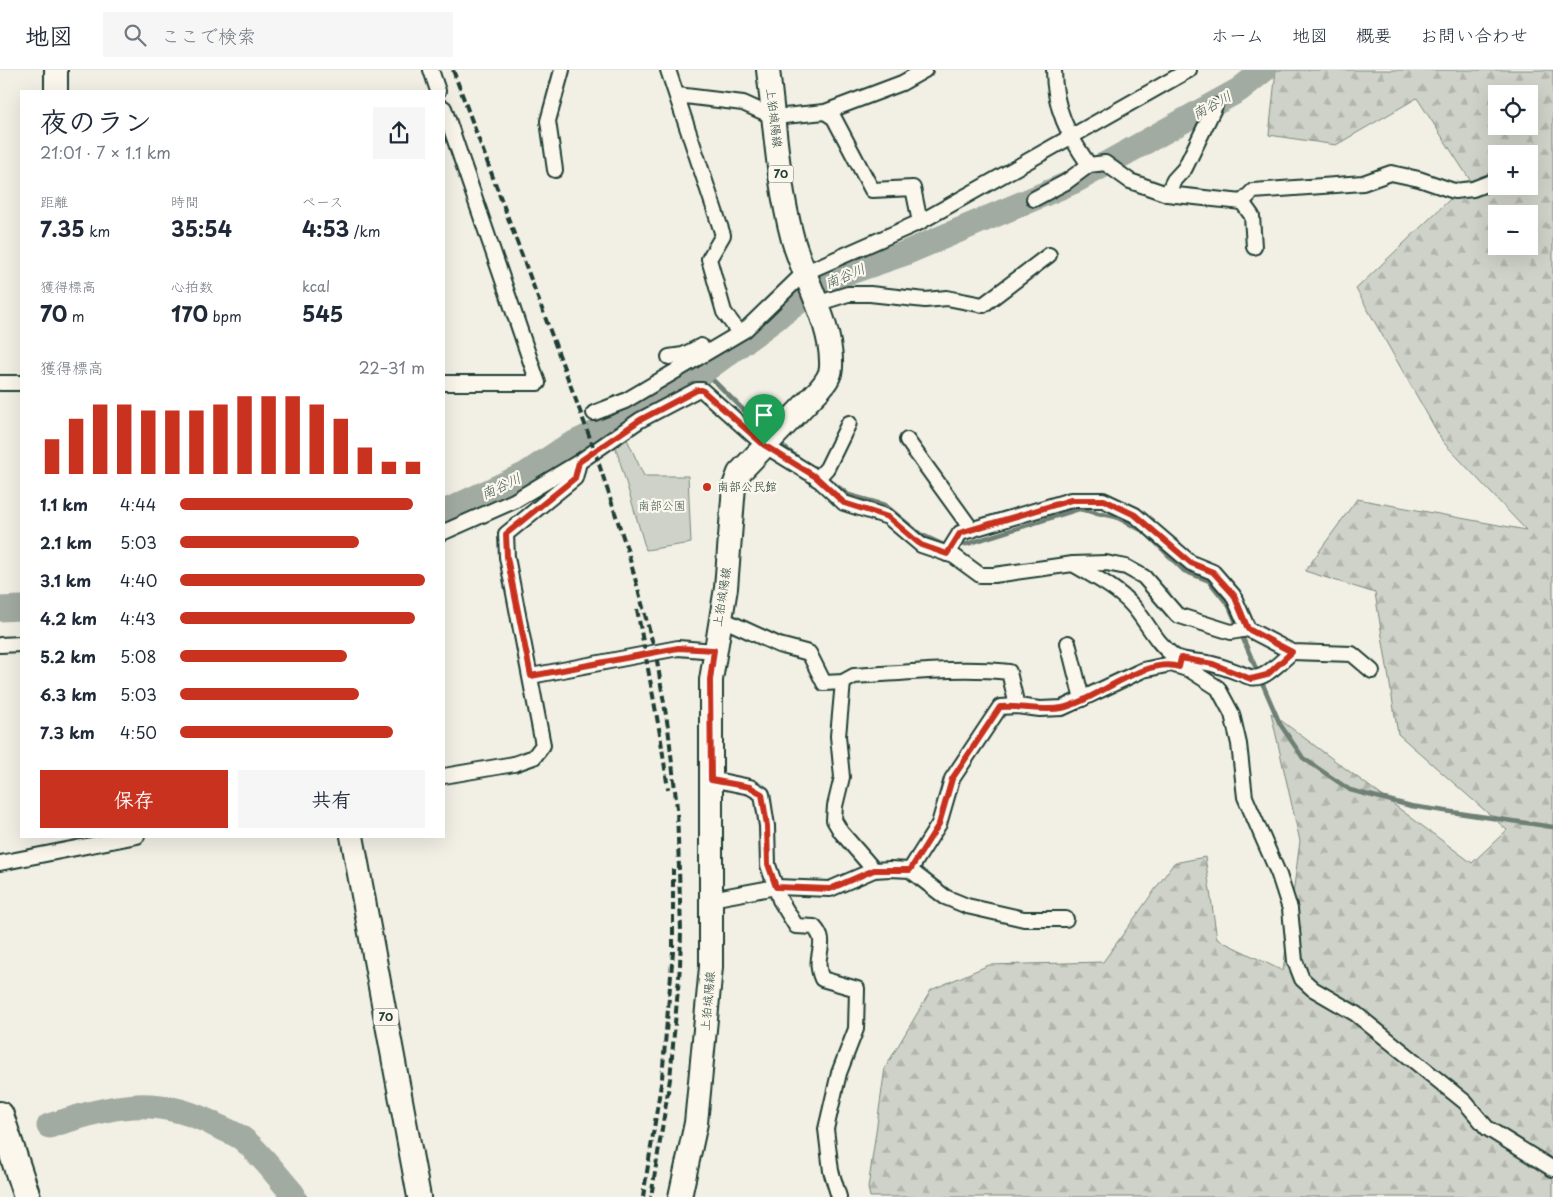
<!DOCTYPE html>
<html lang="ja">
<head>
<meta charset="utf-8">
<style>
  :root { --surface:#fff; --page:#f6f6f7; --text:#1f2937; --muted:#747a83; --line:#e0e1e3; --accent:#c8321e }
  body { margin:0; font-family:"Playpen Sans","Klee One",sans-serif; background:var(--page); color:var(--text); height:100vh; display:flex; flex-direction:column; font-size:19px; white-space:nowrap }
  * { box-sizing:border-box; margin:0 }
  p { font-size:16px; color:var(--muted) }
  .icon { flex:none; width:28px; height:28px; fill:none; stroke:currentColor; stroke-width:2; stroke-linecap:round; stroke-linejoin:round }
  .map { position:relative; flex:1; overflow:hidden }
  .details { position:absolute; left:20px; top:20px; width:425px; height:748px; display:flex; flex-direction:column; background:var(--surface); border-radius:0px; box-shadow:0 5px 20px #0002 }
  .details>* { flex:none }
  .controls { position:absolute; left:1488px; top:15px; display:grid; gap:10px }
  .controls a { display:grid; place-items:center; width:50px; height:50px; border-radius:0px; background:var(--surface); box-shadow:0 5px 20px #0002; font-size:25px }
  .pin { position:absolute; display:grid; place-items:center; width:42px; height:42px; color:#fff; margin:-51px -21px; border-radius:50% 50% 50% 0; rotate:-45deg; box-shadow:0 0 5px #0007 }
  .pin .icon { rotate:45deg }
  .round { display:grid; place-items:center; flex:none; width:52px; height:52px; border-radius:0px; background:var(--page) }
  .summary { display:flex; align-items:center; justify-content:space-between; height:85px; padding:0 20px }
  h1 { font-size:28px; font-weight:700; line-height:38px }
  .metrics { display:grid; grid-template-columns:repeat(3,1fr); gap:8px; height:85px; padding:5px 20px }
  .metrics div { display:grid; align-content:center }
  .metrics b { font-size:21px; font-weight:700 }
  .metrics small { font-size:14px; font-weight:400 }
  .metrics p { font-size:14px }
  .chart { height:140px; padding:10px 20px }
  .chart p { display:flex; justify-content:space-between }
  .chart svg { width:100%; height:90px; margin-top:5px; stroke:var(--accent); stroke-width:6 }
  .button { display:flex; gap:10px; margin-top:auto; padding:10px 20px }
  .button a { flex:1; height:58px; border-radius:0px; background:var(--accent); color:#fff; font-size:20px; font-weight:700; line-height:58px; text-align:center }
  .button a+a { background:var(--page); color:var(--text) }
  ul { padding:0 20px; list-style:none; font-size:16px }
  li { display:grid; grid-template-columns:80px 60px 1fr; align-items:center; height:38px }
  li i { height:12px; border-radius:6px; background:var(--accent) }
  header { display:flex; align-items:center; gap:30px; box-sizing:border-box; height:70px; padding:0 25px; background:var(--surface); border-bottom:1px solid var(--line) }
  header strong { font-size:24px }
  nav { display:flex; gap:28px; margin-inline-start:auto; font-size:18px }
  .search { width:350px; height:45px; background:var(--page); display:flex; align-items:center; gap:12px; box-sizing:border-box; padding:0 18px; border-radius:0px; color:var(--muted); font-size:19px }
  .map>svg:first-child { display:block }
  .forest { fill:url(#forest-firs); stroke:#77887e; fill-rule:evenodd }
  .park { fill:#cfd2c8; stroke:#77887e }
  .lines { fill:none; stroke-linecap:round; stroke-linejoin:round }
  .stream { stroke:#6e7f75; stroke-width:4.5 }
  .river { stroke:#a2aba1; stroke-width:25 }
  .street-casing { stroke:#1f3d34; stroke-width:18 }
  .primary-casing { stroke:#1f3d34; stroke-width:26 }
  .highway-casing { stroke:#1f3d34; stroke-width:30 }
  .street { stroke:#fbf7ec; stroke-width:14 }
  .primary { stroke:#fbf7ec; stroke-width:22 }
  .highway { stroke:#fbf7ec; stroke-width:26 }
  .rail { stroke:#1f3d34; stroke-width:4; stroke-dasharray:8 4; stroke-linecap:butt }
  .route-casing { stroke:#fff; stroke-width:10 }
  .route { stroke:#c8321e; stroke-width:6 }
  .poi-dot { fill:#c8321e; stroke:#fbf7ec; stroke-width:2 }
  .labels { text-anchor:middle; stroke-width:4.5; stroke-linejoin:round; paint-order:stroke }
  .shield { fill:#fbf7ec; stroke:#61756b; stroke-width:1 }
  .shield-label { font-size:11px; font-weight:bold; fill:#1f3d34 }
  .street-label { font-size:12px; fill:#1f3d34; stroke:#fbf7ec }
  .poi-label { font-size:12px; fill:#1f3d34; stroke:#fbf7ec; text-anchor:start }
  .park-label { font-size:12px; fill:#425b52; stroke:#fbf7ec }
  .water-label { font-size:14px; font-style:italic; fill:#465e55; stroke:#fbf7ec }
</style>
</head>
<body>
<header>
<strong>地図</strong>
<div class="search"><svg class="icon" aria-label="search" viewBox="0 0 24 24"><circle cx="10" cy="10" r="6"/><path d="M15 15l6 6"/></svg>ここで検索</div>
<nav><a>ホーム</a><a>地図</a><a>概要</a><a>お問い合わせ</a></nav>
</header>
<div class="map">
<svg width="1553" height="1127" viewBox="0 0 1553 1127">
  <defs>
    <pattern id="forest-firs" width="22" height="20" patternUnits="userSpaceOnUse" patternTransform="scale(1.25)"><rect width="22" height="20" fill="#cfd2c8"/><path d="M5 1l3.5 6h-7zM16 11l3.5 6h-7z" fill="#b1b5ac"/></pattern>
  </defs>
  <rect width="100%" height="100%" fill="#f2f0e5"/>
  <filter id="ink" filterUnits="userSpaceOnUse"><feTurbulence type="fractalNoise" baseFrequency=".02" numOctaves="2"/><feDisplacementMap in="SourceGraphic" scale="10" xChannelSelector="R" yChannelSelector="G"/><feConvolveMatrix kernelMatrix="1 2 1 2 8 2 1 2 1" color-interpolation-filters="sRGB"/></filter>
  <g filter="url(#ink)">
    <path class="forest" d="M 1276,0 L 1553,0 L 1553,1127 L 870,1127 L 868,1118 L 885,998 L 931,920 L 989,895 L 1103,892 L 1174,793 L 1205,787 L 1217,869 L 1283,901 L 1300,771 L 1271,643 L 1472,793 L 1507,760 L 1398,664 L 1375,523 L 1305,501 L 1357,429 L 1526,460 L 1443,372 L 1356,219 L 1470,110 L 1417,28 L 1336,75 L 1269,65 ZM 1496,24 L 1529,24 L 1529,56 L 1496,56 ZM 1496,84 L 1529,84 L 1529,116 L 1496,116 ZM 1496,144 L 1529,144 L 1529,176 L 1496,176 Z"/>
    <path class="park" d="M 626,367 L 644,406 L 688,406 L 691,473 L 646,480 L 615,375 Z"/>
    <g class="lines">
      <g class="stream">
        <path d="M 704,301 L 768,364"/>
        <path d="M 777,372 L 801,390"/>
        <path d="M 828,409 L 849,425 L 885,435 L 920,464 L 944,475 L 967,474 L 1079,439 L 1116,447 L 1145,462 L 1184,501 L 1209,511 L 1229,536 L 1280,654 L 1303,688 L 1350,720 L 1411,736 L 1553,757"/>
        <path d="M 293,1124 L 305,1127"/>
      </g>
      <g class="river">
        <path d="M 444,442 L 526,404 L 568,376 L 597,362 L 704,301 L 830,209 L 903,184 L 1075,111 L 1239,20 L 1264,0"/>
        <path d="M 0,539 L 21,538"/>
        <path d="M 49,1056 C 112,1036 155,1023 217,1056 C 226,1060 237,1064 244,1070 C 262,1085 277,1106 293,1124"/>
      </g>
      <g class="street-casing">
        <g id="street">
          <path d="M 431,0 L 438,21"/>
          <path d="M 668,0 L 723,165 L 709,189 L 724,242 L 735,257"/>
          <path d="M 1054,0 C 1054,38 1068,65 1089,95"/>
          <path d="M 677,25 L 743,33 L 774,47 L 825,42 L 902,13 L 925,0"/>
          <path d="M 444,38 L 538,313 L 444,313"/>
          <path d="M 825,42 L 834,48 L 872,120 L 913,118 L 920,152"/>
          <path d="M 555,100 L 548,51 L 562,0"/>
          <path d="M 1167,124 L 1174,110 L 1185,98 L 1215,36"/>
          <path d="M 1034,129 L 1066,112 L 1089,95 L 1105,93 L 1130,111 L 1167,124 L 1242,132 L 1252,146 L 1254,177"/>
          <path d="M 1242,132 L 1253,121 L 1363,113 L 1391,103 L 1419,109 L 1454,121 L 1473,119 L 1491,112"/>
          <path d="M 816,234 L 848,224 L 870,224 L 925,230 L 947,228 L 983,235 L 1049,185"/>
          <path d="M 669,287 L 683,285 L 701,276"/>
          <path d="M 0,313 L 21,313"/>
          <path d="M 594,343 L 625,331 L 745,260 L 804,203 L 920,152 L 1189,0"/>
          <path d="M 907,370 L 972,460"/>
          <path d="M 817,409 L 827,398 L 849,353"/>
          <path d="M 444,462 L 514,431 L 579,392 L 640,350 L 697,320 L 702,320 L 764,375 L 816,407 L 844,433 L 888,447 L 921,475 L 954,486 L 980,505 L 994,505 L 1073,494 L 1106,493 L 1126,497 L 1144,507 L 1177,545 L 1231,562 L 1248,559"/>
          <path d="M 947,484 L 960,463 L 1071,430 L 1103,430 L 1135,445 L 1191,493 L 1213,502 L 1233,525 L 1248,559 L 1292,582 L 1352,584 L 1372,601"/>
          <path d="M 1073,494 C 1093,506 1117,518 1133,536 C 1147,552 1156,573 1174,586 C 1183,592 1201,591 1212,594 C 1260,606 1249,622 1292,582"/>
          <path d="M 720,548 L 779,575 L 809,583 L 824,613 L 843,612 L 854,606 C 905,603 958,596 1009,602 L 1017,636"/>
          <path d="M 1068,573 L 1082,629"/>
          <path d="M 0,575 L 21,574"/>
          <path d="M 531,606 L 678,578 L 715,581"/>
          <path d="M 843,612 L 838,666 L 842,707 L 835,736 L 834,750 L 841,762 L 874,800"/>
          <path d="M 444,706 L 514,694 L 534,687 L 543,675 L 507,487 L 506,464 L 575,408 L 579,392"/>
          <path d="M 711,709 L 750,717 L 762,724 L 767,756 L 768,795 L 780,830 L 796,856 L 814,857 C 831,875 811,884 822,909 L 857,919 L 856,959 L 839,1003 L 826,1059 L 831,1101 L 839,1127"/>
          <path d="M 0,793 L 137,766"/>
          <path d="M 910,800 L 939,754 L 952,709 L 1000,637 L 1017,636 L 1040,639 L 1062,638 L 1143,600 L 1171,594 L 1190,600 L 1218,618 L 1232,644 L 1239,674 L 1245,727 L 1279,805 L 1290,839 L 1295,891 L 1302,909 L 1313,919 L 1356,944 L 1465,1032 L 1487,1058 L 1553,1099"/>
          <path d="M 711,829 L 776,817 L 830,819 L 874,800 L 890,799 L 910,800 L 945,827 L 967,836 L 1024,849 L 1066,849"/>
        </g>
      </g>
      <g class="primary-casing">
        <g id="primary">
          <path d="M 56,0 L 56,21"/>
          <path d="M 352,766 L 419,1127"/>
          <path d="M 680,1127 L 696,1053 L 711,897 L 711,610 L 726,518 L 734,416 L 739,403 L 819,320 C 825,313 831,306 831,297 C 833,256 804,209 793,170 C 778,115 775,56 768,0"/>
        </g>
      </g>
      <g class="highway-casing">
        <path id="highway" d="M 0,1045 L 27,1127"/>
      </g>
      <use href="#street" class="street"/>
      <use href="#primary" class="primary"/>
      <use href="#highway" class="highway"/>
      <g class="rail">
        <path d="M 453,0 L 593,376 L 627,479 L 656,585 L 668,657 L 677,738 L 681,861 L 680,896 L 670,1009 L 651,1127"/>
        <path d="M 637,539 L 660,664 L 668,719"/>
        <path d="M 643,1127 L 662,1008 L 673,882 L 673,799"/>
      </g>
    </g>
  </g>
  <g class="lines" filter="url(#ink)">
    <g class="route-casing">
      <path id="route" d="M 697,320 L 702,320 L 764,375 L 816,407 L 844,433 L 888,447 L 921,475 L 947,484 L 960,463 L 1071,430 L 1104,430 L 1135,445 L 1191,493 L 1213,502 L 1234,525 L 1248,559 L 1292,582 L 1267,605 L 1251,609 L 1213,594 L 1181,588 L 1179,597 C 1145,586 1095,631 1062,638 C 1042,642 1020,635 1000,637 L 952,709 L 939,754 L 910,800 L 874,800 L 830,819 L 776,817 L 768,794 L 767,756 L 762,724 L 750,717 L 711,710 L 710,610 L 714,580 L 678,578 L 531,606 L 507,487 L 506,464 L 575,408 L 579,392 L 640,350 Z"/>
    </g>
    <use href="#route" class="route"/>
  </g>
  <circle class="poi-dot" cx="707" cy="417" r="5"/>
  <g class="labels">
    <g class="shield">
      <rect x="768.5" y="95.5" width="25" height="17" rx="4"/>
      <rect x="373.5" y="938.5" width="25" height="17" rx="4"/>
    </g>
    <g class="shield-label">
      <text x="781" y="108">70</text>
      <text x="386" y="951">70</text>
    </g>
    <g class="street-label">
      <text transform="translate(774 48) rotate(83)" y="4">上狛城陽線</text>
      <text transform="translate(722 527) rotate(-81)" y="4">上狛城陽線</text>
      <text transform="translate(708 931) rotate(-85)" y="4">上狛城陽線</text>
    </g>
    <g class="poi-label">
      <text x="717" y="421">南部公民館</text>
    </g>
    <g class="park-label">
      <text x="662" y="440">南部公園</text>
    </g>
    <g class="water-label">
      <text transform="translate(1212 35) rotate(-29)" y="5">南谷川</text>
      <text transform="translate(845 206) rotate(-23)" y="5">南谷川</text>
      <text transform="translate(501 416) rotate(-25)" y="5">南谷川</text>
    </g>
  </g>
</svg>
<div class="controls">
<a><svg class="icon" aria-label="locate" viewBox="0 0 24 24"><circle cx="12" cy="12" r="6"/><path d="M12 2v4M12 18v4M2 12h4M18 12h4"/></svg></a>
<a>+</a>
<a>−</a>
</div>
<div class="pin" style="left:764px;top:375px;background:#1e9e55"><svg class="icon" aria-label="arrive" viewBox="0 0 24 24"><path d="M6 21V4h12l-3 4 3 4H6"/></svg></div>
<section class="details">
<div class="summary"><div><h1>夜のラン</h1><p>21:01 · 7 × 1.1 km</p></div><a class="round"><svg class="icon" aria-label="share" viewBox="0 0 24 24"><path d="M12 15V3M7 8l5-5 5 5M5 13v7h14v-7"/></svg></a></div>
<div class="metrics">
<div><p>距離</p><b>7.35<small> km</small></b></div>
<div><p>時間</p><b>35:54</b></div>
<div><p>ペース</p><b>4:53<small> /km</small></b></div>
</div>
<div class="metrics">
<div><p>獲得標高</p><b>70<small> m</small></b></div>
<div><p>心拍数</p><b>170<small> bpm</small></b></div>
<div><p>kcal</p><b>545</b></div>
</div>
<div class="chart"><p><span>獲得標高</span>22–31 m</p>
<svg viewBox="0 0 160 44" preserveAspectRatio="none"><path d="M5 44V27M15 44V17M25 44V10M35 44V10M45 44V13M55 44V13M65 44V13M75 44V10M85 44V6M95 44V6M105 44V6M115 44V10M125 44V17M135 44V31M145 44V38M155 44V38"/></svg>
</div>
<ul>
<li><b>1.1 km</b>4:44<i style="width:95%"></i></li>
<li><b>2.1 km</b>5:03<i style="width:73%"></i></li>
<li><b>3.1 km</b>4:40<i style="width:100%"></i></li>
<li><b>4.2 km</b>4:43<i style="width:96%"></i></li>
<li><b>5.2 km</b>5:08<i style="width:68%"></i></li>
<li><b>6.3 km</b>5:03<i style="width:73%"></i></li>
<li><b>7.3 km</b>4:50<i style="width:87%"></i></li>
</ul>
<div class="button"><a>保存</a><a>共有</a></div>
</section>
</div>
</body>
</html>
